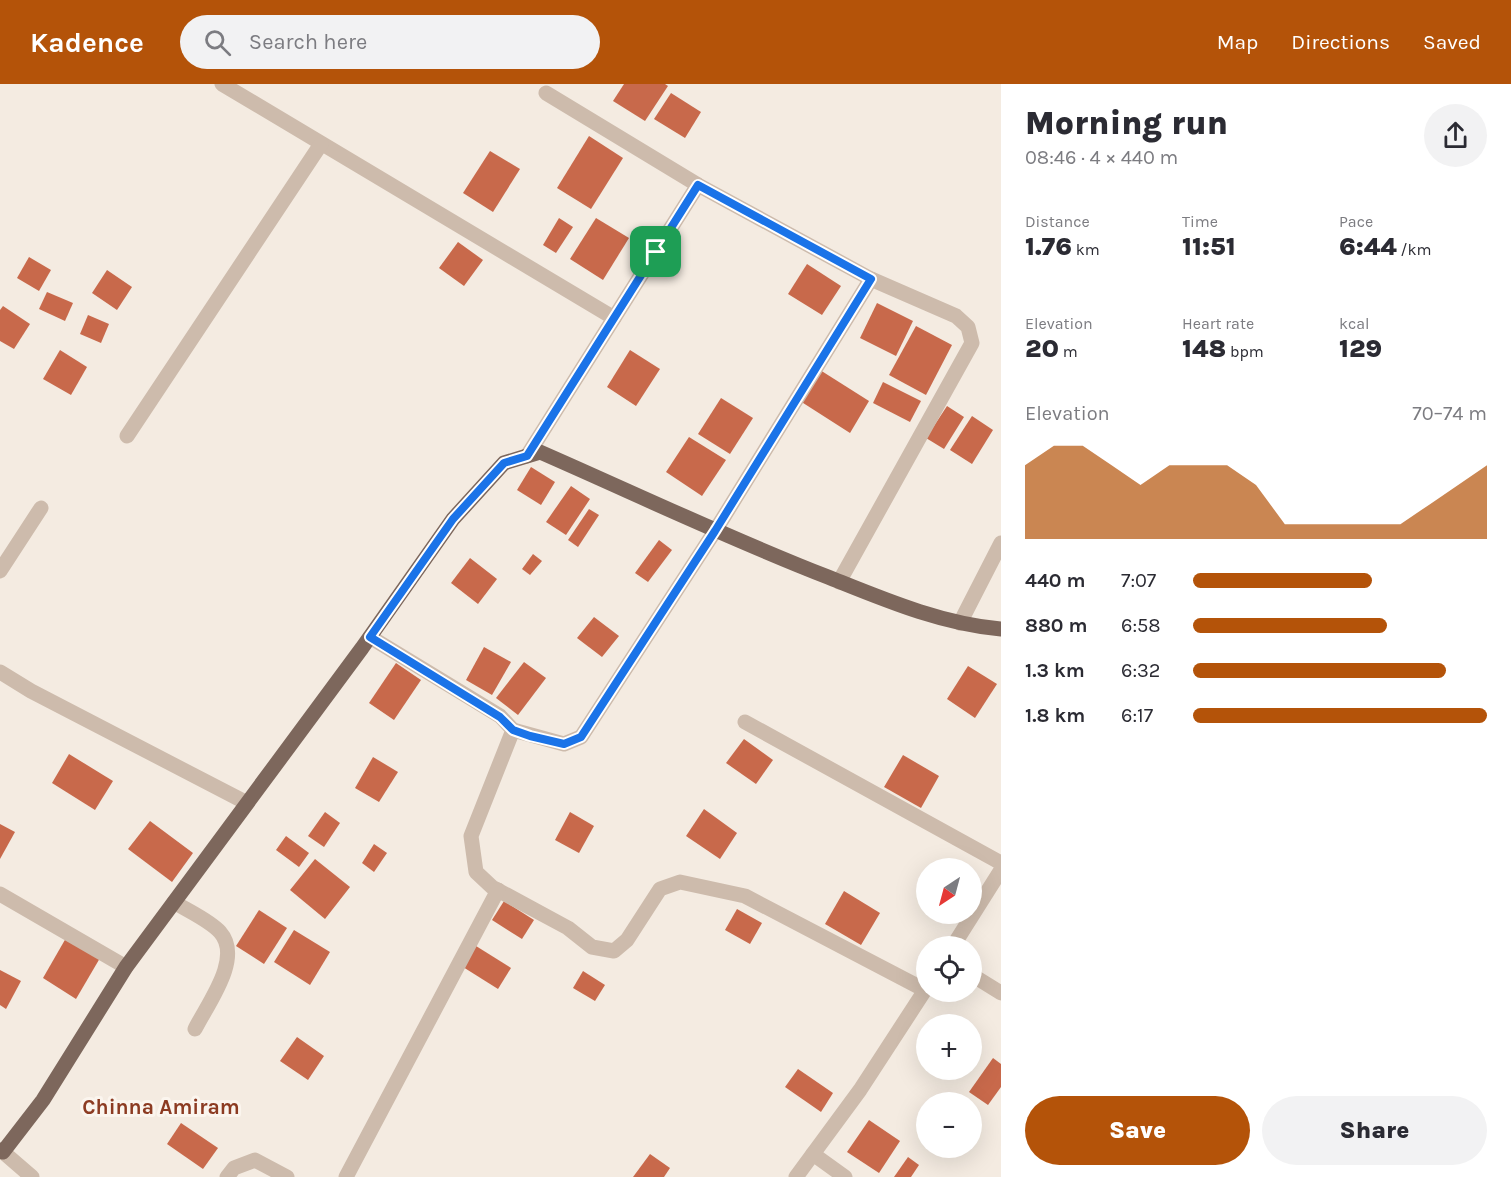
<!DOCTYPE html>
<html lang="en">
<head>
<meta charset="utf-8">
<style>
  :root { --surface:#fff; --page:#f2f2f3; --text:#2b2b33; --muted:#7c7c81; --accent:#b45309 }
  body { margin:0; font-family:Karla,sans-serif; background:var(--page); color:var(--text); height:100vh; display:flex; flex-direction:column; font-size:22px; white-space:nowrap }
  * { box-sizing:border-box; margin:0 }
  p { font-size:20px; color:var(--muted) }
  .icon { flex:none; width:33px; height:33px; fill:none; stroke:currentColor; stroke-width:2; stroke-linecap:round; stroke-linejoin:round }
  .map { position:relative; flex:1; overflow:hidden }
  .panel { display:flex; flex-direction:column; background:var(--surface); width:510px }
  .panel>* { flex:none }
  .needle { width:39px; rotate:216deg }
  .fabs { position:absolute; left:916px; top:774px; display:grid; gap:12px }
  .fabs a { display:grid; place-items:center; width:66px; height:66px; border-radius:50%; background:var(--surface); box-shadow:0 6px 24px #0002; font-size:30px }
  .pin { position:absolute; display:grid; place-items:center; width:51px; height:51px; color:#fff; margin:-26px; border-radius:12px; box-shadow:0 3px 9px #0006 }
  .round { display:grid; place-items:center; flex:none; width:63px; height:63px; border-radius:32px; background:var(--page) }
  .head { display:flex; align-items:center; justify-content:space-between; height:102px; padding:0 24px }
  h1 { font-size:33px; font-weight:800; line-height:45px }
  .figures { display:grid; grid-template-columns:repeat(3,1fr); gap:9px; height:102px; padding:6px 24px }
  .figures div { display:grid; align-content:center }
  .figures b { font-size:26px; font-weight:800 }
  .figures small { font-size:16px; font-weight:400 }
  .figures p { font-size:16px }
  .chart { height:168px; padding:12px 24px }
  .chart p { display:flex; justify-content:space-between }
  .chart svg { width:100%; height:108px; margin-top:6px; fill:var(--accent); opacity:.7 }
  .cta { display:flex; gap:12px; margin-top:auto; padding:12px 24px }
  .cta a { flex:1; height:69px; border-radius:36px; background:var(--accent); color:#fff; font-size:24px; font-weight:800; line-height:69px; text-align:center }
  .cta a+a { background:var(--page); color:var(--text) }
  ul { padding:0 24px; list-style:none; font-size:20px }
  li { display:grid; grid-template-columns:96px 72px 1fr; align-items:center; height:45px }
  li i { height:15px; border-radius:8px; background:var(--accent) }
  header { display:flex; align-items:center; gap:36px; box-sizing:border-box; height:84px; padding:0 30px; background:var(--accent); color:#fff }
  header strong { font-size:28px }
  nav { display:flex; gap:33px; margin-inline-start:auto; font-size:21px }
  .search { width:420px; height:54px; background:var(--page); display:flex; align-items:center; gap:15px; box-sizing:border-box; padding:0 21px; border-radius:33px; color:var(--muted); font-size:22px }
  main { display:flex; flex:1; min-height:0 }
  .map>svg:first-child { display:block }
  .building { fill:#c8694b }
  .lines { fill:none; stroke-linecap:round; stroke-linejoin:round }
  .minor { stroke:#cdbbac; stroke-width:15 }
  .major { stroke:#7d675c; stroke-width:15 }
  .route-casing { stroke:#fff; stroke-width:12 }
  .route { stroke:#1a73e8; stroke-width:8 }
  .labels { text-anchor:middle; stroke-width:6; stroke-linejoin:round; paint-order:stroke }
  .quarter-label { font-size:21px; font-weight:bold; fill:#8c3b22; stroke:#fbf5ee }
</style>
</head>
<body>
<header>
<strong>Kadence</strong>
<div class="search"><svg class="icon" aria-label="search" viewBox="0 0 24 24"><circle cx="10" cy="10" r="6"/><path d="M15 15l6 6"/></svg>Search here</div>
<nav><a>Map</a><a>Directions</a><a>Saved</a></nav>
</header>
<main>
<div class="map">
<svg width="1001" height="1093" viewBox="0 0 1001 1093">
  <rect width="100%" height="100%" fill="#f4ebe1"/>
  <g class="building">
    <path d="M 624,0 L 665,0 L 668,2 L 645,37 L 613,17 Z"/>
    <path d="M 671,9 L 701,28 L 685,54 L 654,35 Z"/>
    <path d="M 589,52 L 623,74 L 591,125 L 557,104 Z"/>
    <path d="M 490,67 L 520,85 L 493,128 L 463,109 Z"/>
    <path d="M 559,134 L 573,143 L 556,169 L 543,161 Z"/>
    <path d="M 596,134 L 629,154 L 603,196 L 570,175 Z"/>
    <path d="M 458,158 L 483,176 L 464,202 L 439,184 Z"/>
    <path d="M 29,173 L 51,186 L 39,207 L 17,194 Z"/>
    <path d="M 807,180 L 841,202 L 822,231 L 788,210 Z"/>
    <path d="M 107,186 L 132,203 L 117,226 L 92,209 Z"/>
    <path d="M 47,208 L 73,219 L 65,237 L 39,225 Z"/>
    <path d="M 877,219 L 913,237 L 896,272 L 860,254 Z"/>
    <path d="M 3,222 L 30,240 L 14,265 L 0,257 L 0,226 Z"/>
    <path d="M 88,231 L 109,240 L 101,259 L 80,250 Z"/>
    <path d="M 916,242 L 952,261 L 926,311 L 889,291 Z"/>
    <path d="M 60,266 L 87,283 L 71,311 L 43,295 Z"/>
    <path d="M 630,266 L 660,285 L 636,322 L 607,303 Z"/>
    <path d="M 820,286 L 869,317 L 850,349 L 800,317 Z"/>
    <path d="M 883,298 L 921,317 L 910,338 L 873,319 Z"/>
    <path d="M 721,314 L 753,334 L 730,370 L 698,350 Z"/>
    <path d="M 947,322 L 964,333 L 944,365 L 926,354 Z"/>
    <path d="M 972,332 L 993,346 L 972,380 L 950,366 Z"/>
    <path d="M 689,353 L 726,376 L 702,412 L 666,388 Z"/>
    <path d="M 531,383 L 555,398 L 541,421 L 517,406 Z"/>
    <path d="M 571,402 L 590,415 L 566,451 L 546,438 Z"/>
    <path d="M 589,425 L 599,431 L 578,463 L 568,456 Z"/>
    <path d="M 659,456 L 672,466 L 648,498 L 635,489 Z"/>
    <path d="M 533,470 L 542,477 L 530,491 L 522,485 Z"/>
    <path d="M 470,474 L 497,495 L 478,520 L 451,499 Z"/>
    <path d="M 594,533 L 619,552 L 602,573 L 577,554 Z"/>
    <path d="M 484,563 L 511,578 L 492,611 L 466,596 Z"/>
    <path d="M 524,578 L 546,594 L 518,631 L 496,614 Z"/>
    <path d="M 396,579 L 421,596 L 394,636 L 369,619 Z"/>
    <path d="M 968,582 L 997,600 L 975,634 L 947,615 Z"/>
    <path d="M 744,655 L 773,676 L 756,700 L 726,679 Z"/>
    <path d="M 69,670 L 113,697 L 95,726 L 52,699 Z"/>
    <path d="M 903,671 L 939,692 L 921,724 L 884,703 Z"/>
    <path d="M 373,673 L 398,688 L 379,718 L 355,704 Z"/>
    <path d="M 704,725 L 737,749 L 720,775 L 686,752 Z"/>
    <path d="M 325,728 L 340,739 L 324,763 L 308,752 Z"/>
    <path d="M 570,728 L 594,742 L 579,769 L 555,756 Z"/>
    <path d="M 150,737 L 193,769 L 172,798 L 128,765 Z"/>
    <path d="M 0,740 L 15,748 L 0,775 Z"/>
    <path d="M 286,752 L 309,769 L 299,783 L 276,766 Z"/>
    <path d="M 374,760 L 387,769 L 374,788 L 362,779 Z"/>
    <path d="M 315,775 L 350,803 L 325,835 L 290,806 Z"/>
    <path d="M 844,807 L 880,829 L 861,861 L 825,840 Z"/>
    <path d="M 504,817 L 534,836 L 522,855 L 492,836 Z"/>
    <path d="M 737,825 L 762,839 L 750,860 L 725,846 Z"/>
    <path d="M 259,826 L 287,844 L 264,880 L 236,862 Z"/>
    <path d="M 294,846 L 330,868 L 310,901 L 274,878 Z"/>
    <path d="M 66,854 L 100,874 L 76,915 L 43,894 Z"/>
    <path d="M 476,862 L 511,884 L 498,905 L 463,883 Z"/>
    <path d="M 0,886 L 21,897 L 6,925 L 0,921 Z"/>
    <path d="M 583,887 L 605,901 L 595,917 L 573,904 Z"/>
    <path d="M 297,953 L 324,972 L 308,996 L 280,977 Z"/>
    <path d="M 993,974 L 1001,980 L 1001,1003 L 988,1021 L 969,1008 Z"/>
    <path d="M 798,985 L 833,1009 L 821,1028 L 785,1003 Z"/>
    <path d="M 869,1036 L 900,1057 L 879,1089 L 847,1068 Z"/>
    <path d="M 181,1039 L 218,1064 L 203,1085 L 167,1060 Z"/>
    <path d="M 650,1070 L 670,1084 L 664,1093 L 633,1093 Z"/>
    <path d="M 908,1073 L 919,1081 L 911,1093 L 894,1093 Z"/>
  </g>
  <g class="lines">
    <g class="minor">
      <path d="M 222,0 L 614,234"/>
      <path d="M 546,9 L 698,101 L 871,195 L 956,232 L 968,243 L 972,259 L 839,498"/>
      <path d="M 127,352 L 321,60"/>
      <path d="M 527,372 L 698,101"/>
      <path d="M 0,487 L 41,424"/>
      <path d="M 960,539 L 1001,459"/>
      <path d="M 370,553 L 500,632 L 513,646 L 471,752 L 476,788 L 492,803 L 568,844 L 592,863 L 614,867 L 627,856 L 660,805 L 680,798 L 745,812 L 925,906"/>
      <path d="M 0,588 L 31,607 L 247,719"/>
      <path d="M 745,638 L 1001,779"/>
      <path d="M 513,646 L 564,660 L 581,653 L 715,447 L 871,195"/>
      <path d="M 0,810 L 126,883"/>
      <path d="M 174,818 C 188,827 209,836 220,848 C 243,874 208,919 195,945"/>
      <path d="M 953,862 L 1001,786"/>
      <path d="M 972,891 L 1001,909"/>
      <path d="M 3,1068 L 32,1093"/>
      <path d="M 813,1070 L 845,1093"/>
      <path d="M 227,1093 L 234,1084 L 255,1076 L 287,1093"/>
      <path d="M 346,1093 L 498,806"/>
      <path d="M 796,1093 L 860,1006 L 927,903"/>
    </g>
    <path class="major" d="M 0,1066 L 3,1068 L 43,1016 L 126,883 L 362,564 L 453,435 L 504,379 L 540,368 C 636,410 730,455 828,493 C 883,515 941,540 1001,545"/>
  </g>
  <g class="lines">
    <g class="route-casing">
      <path id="route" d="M 698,101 L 871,195 L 715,447 L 581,653 L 564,660 L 530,652 L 513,646 L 500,633 L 370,553 L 453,435 L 504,379 L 527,372 Z"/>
    </g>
    <use href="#route" class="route"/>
  </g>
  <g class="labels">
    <g class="quarter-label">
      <text x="161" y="1030">Chinna Amiram</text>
    </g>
  </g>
</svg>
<div class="fabs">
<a><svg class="needle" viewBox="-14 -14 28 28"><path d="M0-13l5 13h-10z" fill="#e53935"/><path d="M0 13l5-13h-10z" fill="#7c7c81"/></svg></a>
<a><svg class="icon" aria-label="locate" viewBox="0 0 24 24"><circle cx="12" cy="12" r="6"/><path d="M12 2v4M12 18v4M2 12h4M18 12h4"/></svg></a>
<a>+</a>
<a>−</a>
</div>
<div class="pin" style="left:656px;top:168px;background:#1e9e55"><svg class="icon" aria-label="arrive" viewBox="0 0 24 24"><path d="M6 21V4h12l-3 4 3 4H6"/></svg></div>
</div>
<section class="panel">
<div class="head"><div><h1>Morning run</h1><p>08:46 · 4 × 440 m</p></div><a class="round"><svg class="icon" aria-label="share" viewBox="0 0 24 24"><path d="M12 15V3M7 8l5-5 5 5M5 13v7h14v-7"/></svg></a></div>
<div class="figures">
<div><p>Distance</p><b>1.76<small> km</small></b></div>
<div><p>Time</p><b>11:51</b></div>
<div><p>Pace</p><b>6:44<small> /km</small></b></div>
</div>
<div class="figures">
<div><p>Elevation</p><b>20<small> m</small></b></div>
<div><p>Heart rate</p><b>148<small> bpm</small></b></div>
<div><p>kcal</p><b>129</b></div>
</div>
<div class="chart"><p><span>Elevation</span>70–74 m</p>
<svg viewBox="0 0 160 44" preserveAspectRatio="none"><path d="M0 44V14L10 6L20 6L30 14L40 22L50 14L60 14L70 14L80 22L90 38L100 38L110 38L120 38L130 38L140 30L150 22L160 14V44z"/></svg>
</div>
<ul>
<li><b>440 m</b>7:07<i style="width:61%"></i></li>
<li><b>880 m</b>6:58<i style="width:66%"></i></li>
<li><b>1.3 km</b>6:32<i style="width:86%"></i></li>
<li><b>1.8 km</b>6:17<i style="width:100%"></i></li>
</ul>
<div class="cta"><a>Save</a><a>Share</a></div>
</section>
</main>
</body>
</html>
